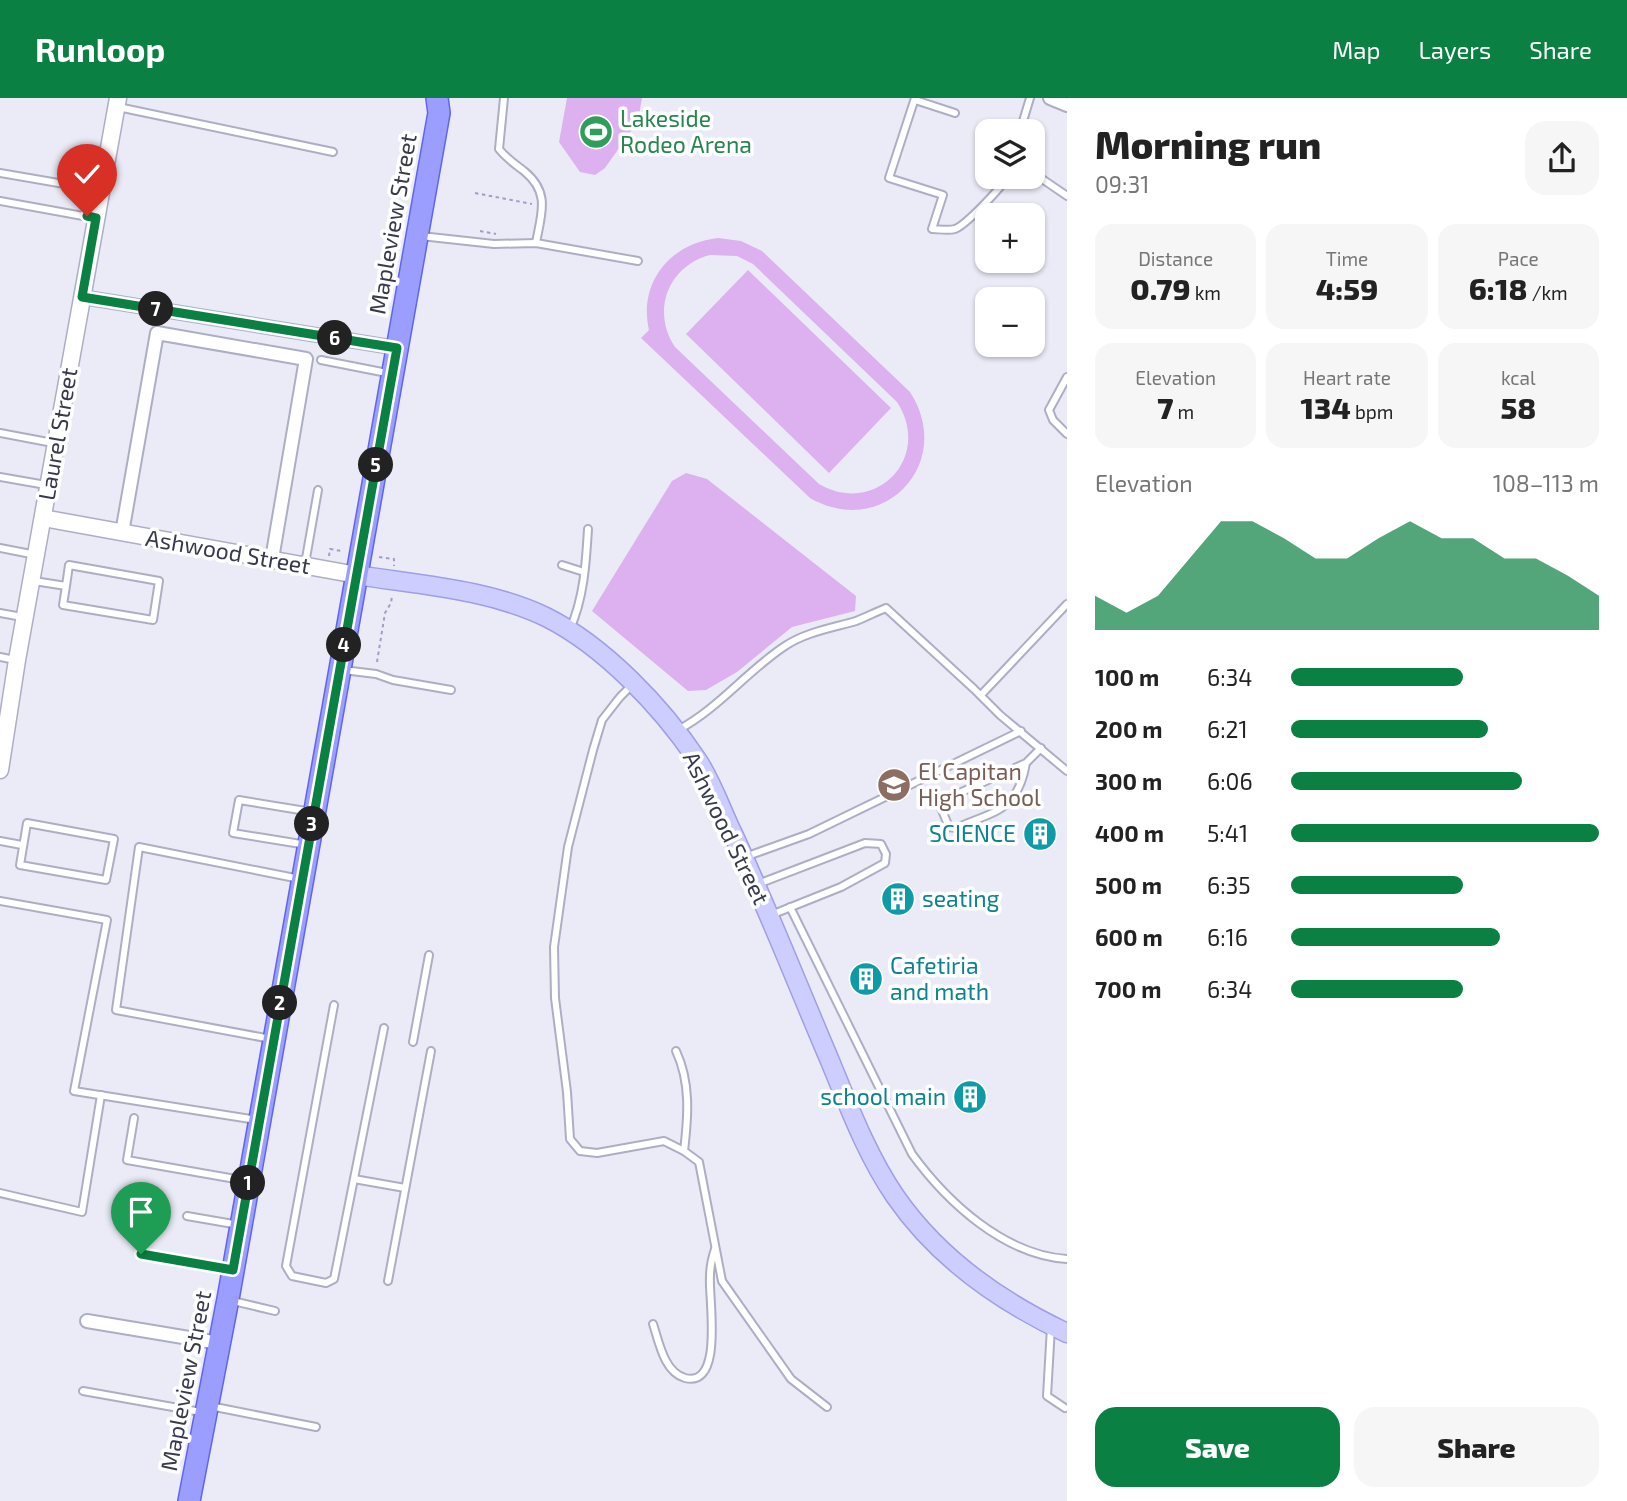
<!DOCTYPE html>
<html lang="en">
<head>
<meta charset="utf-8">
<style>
  :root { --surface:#fff; --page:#f6f6f6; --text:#222; --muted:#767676; --accent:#0b8043 }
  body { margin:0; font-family:"Exo 2",sans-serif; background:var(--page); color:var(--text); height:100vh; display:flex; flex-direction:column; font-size:26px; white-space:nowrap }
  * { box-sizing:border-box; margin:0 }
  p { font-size:23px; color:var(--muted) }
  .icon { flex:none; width:38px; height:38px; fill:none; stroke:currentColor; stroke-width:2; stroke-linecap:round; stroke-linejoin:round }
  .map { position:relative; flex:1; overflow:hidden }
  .panel { display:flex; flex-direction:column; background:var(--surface); width:560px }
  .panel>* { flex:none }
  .controls { position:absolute; left:975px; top:21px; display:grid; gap:14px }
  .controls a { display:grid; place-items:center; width:70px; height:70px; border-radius:14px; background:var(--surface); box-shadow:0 2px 5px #0004; font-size:35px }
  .pin { position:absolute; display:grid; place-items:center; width:60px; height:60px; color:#fff; margin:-72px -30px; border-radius:50% 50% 50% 0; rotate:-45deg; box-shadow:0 0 7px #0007 }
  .pin .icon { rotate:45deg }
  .km { position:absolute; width:35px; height:35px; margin:-18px; border-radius:50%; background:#222; color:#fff; font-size:19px; line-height:35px; text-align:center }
  .round { display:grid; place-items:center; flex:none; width:74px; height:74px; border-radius:21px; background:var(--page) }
  .head { display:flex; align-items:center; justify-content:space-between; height:119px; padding:0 28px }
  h1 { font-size:38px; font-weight:800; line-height:52px }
  .metrics { display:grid; grid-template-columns:repeat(3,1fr); gap:10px; height:119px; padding:7px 28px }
  .metrics div { display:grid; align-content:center; border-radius:18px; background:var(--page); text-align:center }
  .metrics b { font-size:30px; font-weight:800 }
  .metrics small { font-size:19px; font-weight:400 }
  .metrics p { font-size:19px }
  .chart { height:196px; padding:14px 28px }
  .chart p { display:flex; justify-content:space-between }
  .chart svg { width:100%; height:126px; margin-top:7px; fill:var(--accent); opacity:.7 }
  .action { display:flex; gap:14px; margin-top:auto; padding:14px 28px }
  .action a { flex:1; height:80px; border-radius:21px; background:var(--accent); color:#fff; font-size:28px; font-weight:800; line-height:80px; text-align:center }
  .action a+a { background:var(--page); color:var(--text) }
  ul { padding:0 28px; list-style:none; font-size:23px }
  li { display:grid; grid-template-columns:112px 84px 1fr; align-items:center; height:52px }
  li i { height:18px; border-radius:9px; background:var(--accent) }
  header { display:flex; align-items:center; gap:42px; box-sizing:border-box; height:98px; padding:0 35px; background:var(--accent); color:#fff }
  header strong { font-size:33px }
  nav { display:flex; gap:38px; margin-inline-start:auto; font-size:24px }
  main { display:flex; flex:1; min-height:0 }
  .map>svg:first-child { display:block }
  .garden { fill:#ddb0ef; fill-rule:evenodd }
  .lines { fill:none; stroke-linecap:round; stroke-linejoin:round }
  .service-casing { stroke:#acaec4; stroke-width:10 }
  .minor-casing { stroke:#acaec4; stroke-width:16 }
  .tertiary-casing { stroke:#acaec4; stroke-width:19 }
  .secondary-casing { stroke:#9f9ee7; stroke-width:21 }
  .primary-casing { stroke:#5f64f1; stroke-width:24 }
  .path { stroke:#9c9fc7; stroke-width:2; stroke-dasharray:3.5 3.5; stroke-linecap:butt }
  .service { stroke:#fff; stroke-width:6 }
  .minor { stroke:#fff; stroke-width:12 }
  .tertiary { stroke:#fff; stroke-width:16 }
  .secondary { stroke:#cecdff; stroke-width:18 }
  .primary { stroke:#9c9eff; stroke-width:21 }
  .route-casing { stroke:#fff; stroke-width:14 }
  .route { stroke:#0b8043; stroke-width:9 }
  .labels { text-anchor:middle; stroke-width:7; stroke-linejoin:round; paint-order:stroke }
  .leisure-label { font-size:23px; fill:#27864d; stroke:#fff; text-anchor:start }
  .street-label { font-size:23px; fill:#373a4c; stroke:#fff }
  .education-label { font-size:23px; fill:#785e54; stroke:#fff; text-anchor:start }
  .culture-label { font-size:23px; fill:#0d838f; stroke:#fff; text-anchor:end }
</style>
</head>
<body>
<header>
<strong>Runloop</strong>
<nav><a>Map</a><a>Layers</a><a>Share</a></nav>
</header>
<main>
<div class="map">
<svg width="1067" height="1403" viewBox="0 0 1067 1403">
  <rect width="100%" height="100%" fill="#ebebf7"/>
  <g class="garden">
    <path d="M 567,0 L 642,0 L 638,23 L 605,70 L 595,77 L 580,74 L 559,44 Z"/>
    <path d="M 718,140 L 741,143 L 762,153 L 910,294 C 956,365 883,442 810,400 L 641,240 L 649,232 C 638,184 671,145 718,140 ZM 710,157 L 737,158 L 753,166 L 897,304 C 933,359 876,419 819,386 L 675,249 C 651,213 668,168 710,157 Z"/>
    <path d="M 748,172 L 891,310 L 829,375 L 686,236 Z"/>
    <path d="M 686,375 L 707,381 L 856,498 L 855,513 L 792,529 L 737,574 L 706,592 L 688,593 L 592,513 L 672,383 Z"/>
  </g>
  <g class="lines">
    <g class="service-casing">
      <g id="service">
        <path d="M 504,0 L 499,51 C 507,61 515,66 524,73 C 551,95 541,116 536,145"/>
        <path d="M 915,0 L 889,80 L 943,97 L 932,131 C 938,131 948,133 955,131 C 966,127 1002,89 1007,79"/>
        <path d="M 915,2 L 955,15"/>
        <path d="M 118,9 L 333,54"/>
        <path d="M 1020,33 L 1030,0"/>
        <path d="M 1032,74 L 1067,98"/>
        <path d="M 0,75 L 99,92"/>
        <path d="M 0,103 L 94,120"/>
        <path d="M 421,138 L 494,146 L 536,145 L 638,163"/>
        <path d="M 321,262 L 387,275"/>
        <path d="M 1067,279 L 1049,312 L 1053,322 L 1067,336"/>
        <path d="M 0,335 L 53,345"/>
        <path d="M 0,379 L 46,387"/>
        <path d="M 0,450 L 36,457"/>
        <path d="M 305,466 L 318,392"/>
        <path d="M 562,467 L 584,474"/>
        <path d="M 34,483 L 66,488 L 63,507 L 153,522 L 159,483 L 69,467 L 66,488"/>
        <path d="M 0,515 L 22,519"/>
        <path d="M 570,531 C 584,500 586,464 588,431"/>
        <path d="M 0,559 L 15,562"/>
        <path d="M 343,572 L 376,576 L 393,582 L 451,592"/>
        <path d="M 632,587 L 620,599 L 602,622 L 593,652 L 568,749 L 554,849 L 555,900 L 567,994 L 570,1041 L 580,1053 L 597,1055 L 664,1043 L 684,1053 L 699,1064 L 722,1183 L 791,1281 L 827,1309"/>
        <path d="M 981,597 L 1067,506"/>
        <path d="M 678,632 C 719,610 747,573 785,548 C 806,534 832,530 856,523 C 866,519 876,514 886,510 L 974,591 L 1000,617 L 1067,673"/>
        <path d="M 1026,665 C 1018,713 995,713 956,730 L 949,729 L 941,710 L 946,701 L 1026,665 L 1041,650"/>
        <path d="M 27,725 L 114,741 L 106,782 L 20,767 Z"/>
        <path d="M 0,743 L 22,747"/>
        <path d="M 307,747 L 233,735 L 239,702 L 312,714"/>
        <path d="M 745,759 L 809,736 L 1021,633"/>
        <path d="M 758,786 L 865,745 L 881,746 L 886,756 L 885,765 L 841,789 L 771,817"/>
        <path d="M 0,803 L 107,822 L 74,993 L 257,1022"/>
        <path d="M 790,809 L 912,1056 C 947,1104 1004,1157 1067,1161"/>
        <path d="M 334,907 L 288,1157 L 286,1168 L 292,1178 L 326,1185 L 334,1181 L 384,930"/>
        <path d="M 271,941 L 116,912 L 139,749 L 300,781"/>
        <path d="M 413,944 L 429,857"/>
        <path d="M 676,953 C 691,985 688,1019 684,1053"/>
        <path d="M 134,1020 L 127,1062 L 247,1083"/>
        <path d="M 354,1081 L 405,1090"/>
        <path d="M 0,1095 L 82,1114 L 101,997"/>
        <path d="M 187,1118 L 239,1127"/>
        <path d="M 140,1156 L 231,1171"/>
        <path d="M 388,1183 L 431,953"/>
        <path d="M 233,1203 L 275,1213"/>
        <path d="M 653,1226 C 659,1244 664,1274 685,1280 C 725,1290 708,1198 710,1178 C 710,1169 712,1160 715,1151"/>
        <path d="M 1051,1229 L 1047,1298 L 1065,1310"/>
        <path d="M 83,1293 L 201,1314"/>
        <path d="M 210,1308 L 316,1329"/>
      </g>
    </g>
    <g class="minor-casing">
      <g id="minor">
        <path d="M 1050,0 L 1067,7"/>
        <path d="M 82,199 L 397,250"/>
        <path d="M 122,435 L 157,235 L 306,261 L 272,461"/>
        <path d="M 87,1223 L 219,1245"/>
      </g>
    </g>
    <g class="tertiary-casing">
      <g id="tertiary">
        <path d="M 43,420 L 357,477"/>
        <path d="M 0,672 L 17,562 L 118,0"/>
      </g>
    </g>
    <g class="secondary-casing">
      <path id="secondary" d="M 357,477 C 419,487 488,491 546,519 C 604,548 662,609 698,663 C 713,686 722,714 734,738 C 768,812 798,888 830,963 C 849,1009 867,1057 895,1098 C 937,1159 1001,1204 1067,1235"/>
    </g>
    <g class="primary-casing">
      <path id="primary" d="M 189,1403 L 228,1201 L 439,15 L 437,0"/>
    </g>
    <g class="path">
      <path d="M 475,95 L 532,106"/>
      <path d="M 480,133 L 496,136"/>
      <path d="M 329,458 L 330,451 L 342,453"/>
      <path d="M 379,459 L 394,461 L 394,468"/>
      <path d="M 377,564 L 385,515 L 391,505 L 392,498"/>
    </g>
    <use href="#service" class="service"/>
    <use href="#minor" class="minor"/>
    <use href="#tertiary" class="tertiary"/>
    <use href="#secondary" class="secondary"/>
    <use href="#primary" class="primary"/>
  </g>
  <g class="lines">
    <g class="route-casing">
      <path id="route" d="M 87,118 L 96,120 L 82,199 L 397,250 L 233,1172 L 141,1156"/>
    </g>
    <use href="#route" class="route"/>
  </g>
  <defs>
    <g id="stadium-disc" transform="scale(1.75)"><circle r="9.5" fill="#2e9e5b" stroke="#fff"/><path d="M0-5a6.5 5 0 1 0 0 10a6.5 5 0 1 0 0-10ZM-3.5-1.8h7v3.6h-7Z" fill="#fff"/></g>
    <g id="school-disc" transform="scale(1.75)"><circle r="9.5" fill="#8d6e63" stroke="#fff"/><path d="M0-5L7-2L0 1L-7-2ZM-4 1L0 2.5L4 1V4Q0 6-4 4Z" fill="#fff"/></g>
    <g id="building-disc" transform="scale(1.75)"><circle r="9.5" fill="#0f9aa8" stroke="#fff"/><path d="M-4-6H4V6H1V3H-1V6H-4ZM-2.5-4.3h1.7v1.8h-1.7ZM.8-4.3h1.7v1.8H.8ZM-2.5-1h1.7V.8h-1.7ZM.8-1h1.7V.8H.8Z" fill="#fff"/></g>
  </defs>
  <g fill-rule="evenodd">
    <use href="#stadium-disc" x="596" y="34"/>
    <use href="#school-disc" x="894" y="687"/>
    <use href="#building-disc" x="1040" y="736"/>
    <use href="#building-disc" x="898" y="801"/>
    <use href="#building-disc" x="866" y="881"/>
    <use href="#building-disc" x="970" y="999"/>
  </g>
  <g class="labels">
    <g class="leisure-label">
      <text x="620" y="29">Lakeside<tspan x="620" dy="26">Rodeo Arena</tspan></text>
    </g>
    <g class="street-label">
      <text transform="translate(393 126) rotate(-80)" y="8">Mapleview Street</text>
      <text transform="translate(58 336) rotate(-80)" y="8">Laurel Street</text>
      <text transform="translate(228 454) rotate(10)" y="8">Ashwood Street</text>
      <text transform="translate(726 730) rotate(64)" y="8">Ashwood Street</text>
      <text transform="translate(186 1283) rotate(-79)" y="8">Mapleview Street</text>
    </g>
    <g class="education-label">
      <text x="918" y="682">El Capitan<tspan x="918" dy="26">High School</tspan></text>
    </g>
    <g class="culture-label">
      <text x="1016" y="744">SCIENCE</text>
      <text x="922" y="809" text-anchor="start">seating</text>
      <text x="890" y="876" text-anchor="start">Cafetiria<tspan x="890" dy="26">and math</tspan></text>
      <text x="946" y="1007">school main</text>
    </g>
  </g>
</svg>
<div class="controls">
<a><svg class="icon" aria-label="layers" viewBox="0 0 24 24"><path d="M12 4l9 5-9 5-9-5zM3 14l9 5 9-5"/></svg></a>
<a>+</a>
<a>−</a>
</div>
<div class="pin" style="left:141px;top:1156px;background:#1e9e55"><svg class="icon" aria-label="arrive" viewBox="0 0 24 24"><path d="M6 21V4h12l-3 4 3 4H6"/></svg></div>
<div class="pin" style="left:87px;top:118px;background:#d93025"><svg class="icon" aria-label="check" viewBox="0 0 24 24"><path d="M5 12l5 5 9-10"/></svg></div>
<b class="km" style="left:248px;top:1085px">1</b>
<b class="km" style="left:280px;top:905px">2</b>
<b class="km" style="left:312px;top:726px">3</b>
<b class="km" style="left:344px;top:547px">4</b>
<b class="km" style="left:376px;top:367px">5</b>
<b class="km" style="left:335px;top:240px">6</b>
<b class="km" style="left:156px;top:211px">7</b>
</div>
<section class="panel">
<div class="head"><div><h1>Morning run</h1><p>09:31</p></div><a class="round"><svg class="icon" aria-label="share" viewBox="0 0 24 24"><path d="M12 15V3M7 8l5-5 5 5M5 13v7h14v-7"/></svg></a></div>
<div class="metrics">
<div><p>Distance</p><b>0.79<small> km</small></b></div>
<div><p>Time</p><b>4:59</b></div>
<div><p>Pace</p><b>6:18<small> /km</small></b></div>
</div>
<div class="metrics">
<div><p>Elevation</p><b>7<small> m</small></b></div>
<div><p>Heart rate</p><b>134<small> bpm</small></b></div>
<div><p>kcal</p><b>58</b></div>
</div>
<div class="chart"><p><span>Elevation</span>108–113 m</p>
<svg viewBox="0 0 160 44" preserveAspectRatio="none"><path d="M0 44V32L10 38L20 32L30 19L40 6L50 6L60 12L70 19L80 19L90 12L100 6L110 12L120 12L130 19L140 19L150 25L160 32V44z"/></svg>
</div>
<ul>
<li><b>100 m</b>6:34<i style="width:56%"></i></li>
<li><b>200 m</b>6:21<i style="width:64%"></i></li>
<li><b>300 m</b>6:06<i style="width:75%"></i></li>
<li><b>400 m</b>5:41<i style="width:100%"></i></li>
<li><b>500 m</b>6:35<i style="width:56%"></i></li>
<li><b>600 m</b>6:16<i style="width:68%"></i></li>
<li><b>700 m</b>6:34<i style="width:56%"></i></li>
</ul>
<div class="action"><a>Save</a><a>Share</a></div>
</section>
</main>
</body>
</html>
